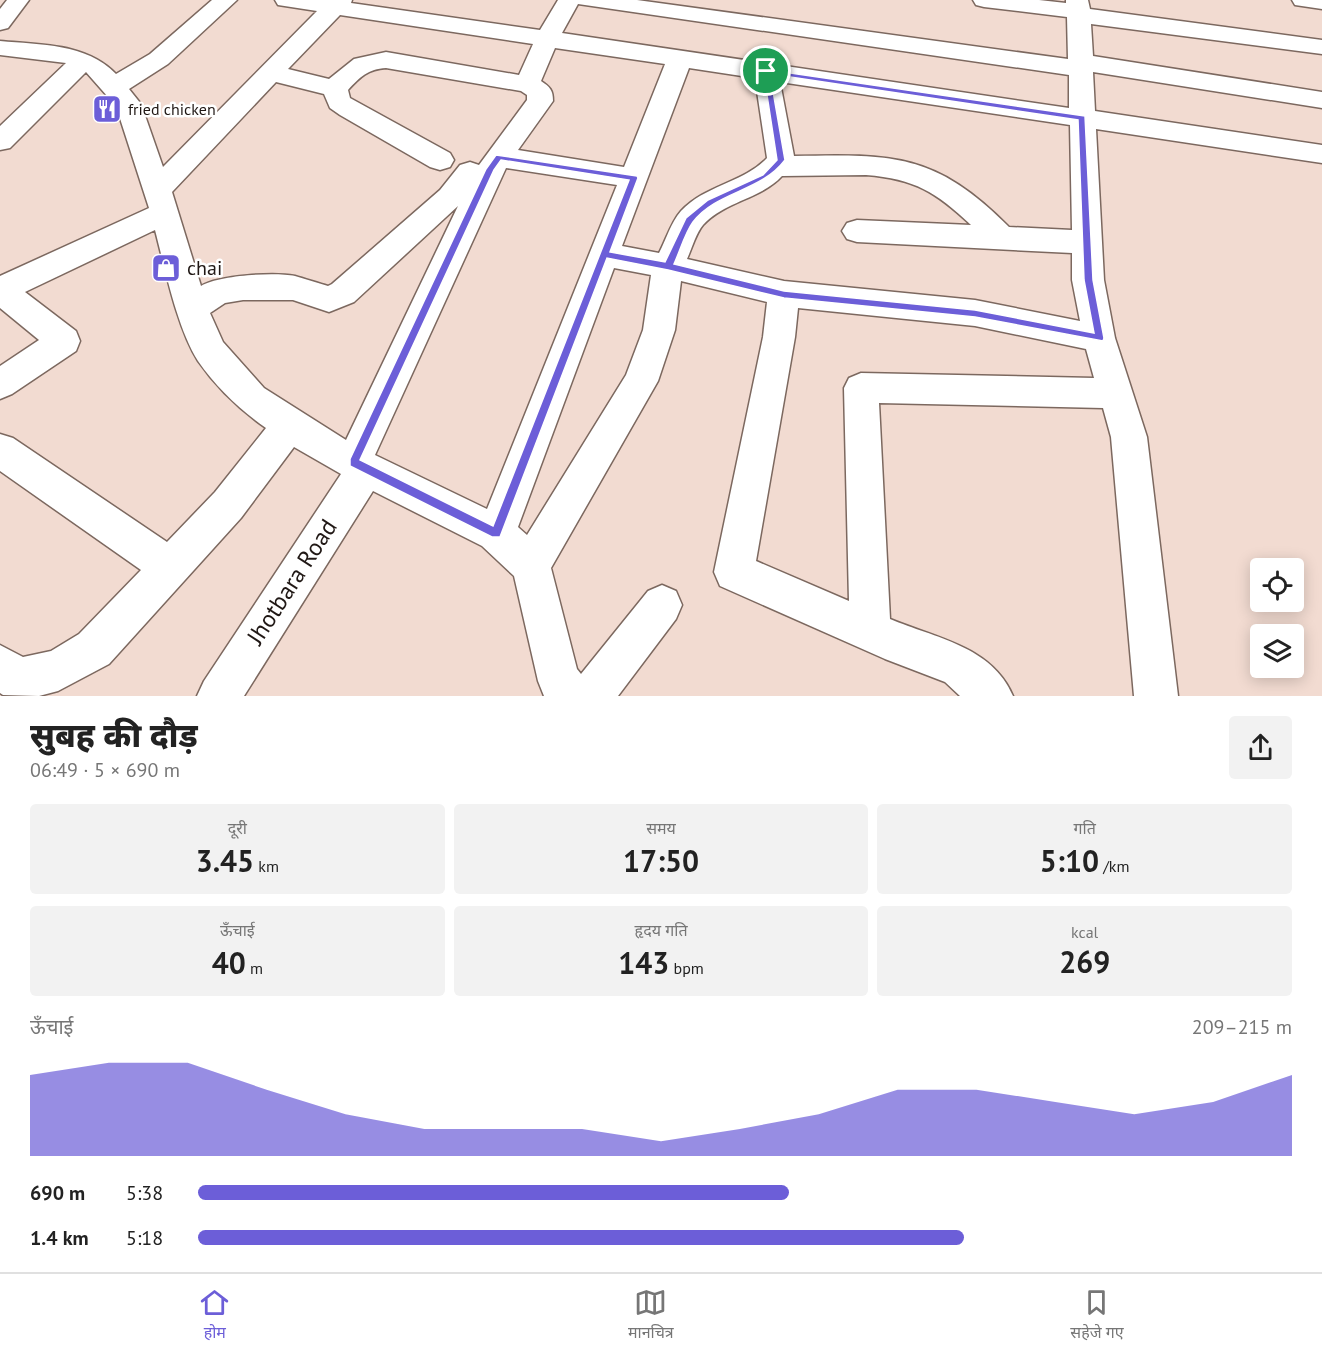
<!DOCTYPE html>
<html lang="hi">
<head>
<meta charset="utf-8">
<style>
  :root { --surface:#fff; --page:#f2f2f2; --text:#222; --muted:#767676; --line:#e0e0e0; --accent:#6c5ed8 }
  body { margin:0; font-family:"PT Sans","Noto Sans Devanagari",sans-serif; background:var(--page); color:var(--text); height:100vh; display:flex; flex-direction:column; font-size:22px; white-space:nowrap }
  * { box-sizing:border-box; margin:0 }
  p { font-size:20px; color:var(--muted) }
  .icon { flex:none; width:33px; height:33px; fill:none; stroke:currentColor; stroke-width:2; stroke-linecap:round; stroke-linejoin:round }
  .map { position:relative; height:696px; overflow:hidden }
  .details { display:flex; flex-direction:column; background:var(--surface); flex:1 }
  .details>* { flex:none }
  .fabs { position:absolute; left:1250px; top:558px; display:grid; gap:12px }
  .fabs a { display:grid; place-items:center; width:54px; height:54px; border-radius:6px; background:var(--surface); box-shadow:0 3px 15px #0003; font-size:30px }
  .pin { position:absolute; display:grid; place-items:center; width:51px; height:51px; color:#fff; margin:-26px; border:3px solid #fff; border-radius:50%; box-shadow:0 2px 6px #0007 }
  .round { display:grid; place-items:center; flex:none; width:63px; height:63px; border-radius:6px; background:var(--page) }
  .summary { display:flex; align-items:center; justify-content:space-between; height:102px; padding:0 30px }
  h1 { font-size:33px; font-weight:800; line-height:45px }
  .metrics { display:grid; grid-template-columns:repeat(3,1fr); gap:9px; height:102px; padding:6px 30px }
  .metrics div { display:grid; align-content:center; border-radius:6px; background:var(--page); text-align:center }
  .metrics b { font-size:30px; font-weight:800 }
  .metrics small { font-size:16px; font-weight:400 }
  .metrics p { font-size:16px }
  .chart { height:168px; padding:12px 30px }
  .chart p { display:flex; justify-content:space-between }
  .chart svg { width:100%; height:108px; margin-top:6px; fill:var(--accent); opacity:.7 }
  ul { padding:0 30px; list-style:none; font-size:20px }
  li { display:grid; grid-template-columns:96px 72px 1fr; align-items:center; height:45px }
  li i { height:15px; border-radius:8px; background:var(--accent) }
  .menu { display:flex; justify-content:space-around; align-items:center; height:84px; border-top:2px solid var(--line); background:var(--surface); font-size:16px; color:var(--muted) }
  .menu a { display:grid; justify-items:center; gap:3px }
  .menu .on { color:var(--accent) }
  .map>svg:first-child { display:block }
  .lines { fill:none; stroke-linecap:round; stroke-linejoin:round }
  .minor-casing { stroke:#7c685f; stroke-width:3 }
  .major-casing { stroke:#7c685f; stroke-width:3 }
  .minor { fill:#fff; fill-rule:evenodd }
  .major { fill:#fff; fill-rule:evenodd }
  .route { fill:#6c5ed8; stroke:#fff; stroke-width:1.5; fill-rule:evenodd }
  .labels { text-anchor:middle; stroke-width:5; stroke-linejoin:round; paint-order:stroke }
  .far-poi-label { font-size:16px; fill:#201815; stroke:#fff; text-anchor:start }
  .poi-label { font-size:20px; fill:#201815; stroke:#fff; text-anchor:start }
  .near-street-label { font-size:24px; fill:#201815; stroke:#fff }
</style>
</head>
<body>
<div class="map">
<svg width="1322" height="696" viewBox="0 0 1322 696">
  <rect width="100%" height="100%" fill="#f2dbd1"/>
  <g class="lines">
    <g class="minor-casing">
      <g id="minor">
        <path d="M 212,0 L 237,0 L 168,64 L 129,89 L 141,104 L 163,167 L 317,11 L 278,5 L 275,0 L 352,0 L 351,3 L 540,30 L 558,0 L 637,0 L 1068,59 L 1067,17 L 984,7 L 976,5 L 973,0 L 1039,0 L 1066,3 L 1066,0 L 1088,0 L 1090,9 L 1322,40 L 1322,54 L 1091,24 L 1093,56 L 1322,92 L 1322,108 L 1093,72 L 1095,111 L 1322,145 L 1322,163 L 1096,129 L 1104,280 L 1115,338 L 1147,437 L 1178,696 L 1134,696 L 1111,437 L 1103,408 L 879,403 L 890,619 C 935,638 992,646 1013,696 L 960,696 L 945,682 L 885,659 L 720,586 L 714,572 L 763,337 L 767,302 L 681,281 L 675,330 L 658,381 L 551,568 L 577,669 L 581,674 L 648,591 L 662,585 L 676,591 L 682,605 L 676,619 L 618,696 L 544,696 L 538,681 L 514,576 L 482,546 L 373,491 L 244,696 L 197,696 L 204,681 L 341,474 L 294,447 L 241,518 L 109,664 L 58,691 L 39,696 L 3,695 L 0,693 L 0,645 L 23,657 L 51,651 L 79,634 L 141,570 L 0,471 L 0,434 L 13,438 L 167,542 L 215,492 L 266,428 C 240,410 216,387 198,361 C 177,328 165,268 155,230 L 25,292 L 76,331 L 80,341 L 76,351 L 12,394 L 0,399 L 0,366 L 39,340 L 0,308 L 0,276 L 149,208 L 116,106 L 86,72 L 10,148 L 0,150 L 0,126 L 66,63 L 0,55 L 0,41 C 41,45 86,43 116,74 L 150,54 ZM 578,4 L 1069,75 L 1069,108 L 562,33 ZM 340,15 L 533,44 L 519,75 L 386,52 L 354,59 L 329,79 L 288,69 ZM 555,48 L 665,64 L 624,167 L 518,150 L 553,101 C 553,90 550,87 541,81 ZM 386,68 L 521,91 L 527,95 L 527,100 L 479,165 L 470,162 L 460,165 L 440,190 L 332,284 L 328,286 C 317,283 306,279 295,276 C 275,272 219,275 201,286 L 172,192 L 276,82 L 324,94 L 330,108 L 340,115 L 430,167 L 440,170 L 450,167 L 454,160 L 450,153 L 350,98 L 348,90 C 360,77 368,69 386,68 ZM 689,68 L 755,78 L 767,158 C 743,183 705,185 681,211 C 671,222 666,240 659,253 L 622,246 ZM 780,82 L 1070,125 L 1072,230 L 1009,227 C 936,153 893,154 794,156 ZM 506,168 L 617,185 L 487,509 L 375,455 ZM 866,175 C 915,179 936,192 971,225 L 857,220 L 847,223 L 842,231 L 847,239 L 857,242 L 1072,253 L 1072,280 L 1080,321 L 975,300 L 784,281 L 687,259 C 692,248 696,233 703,225 C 725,201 761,199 782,176 ZM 458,206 L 346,440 L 264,388 L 223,342 L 210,313 L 225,303 L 243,300 L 293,300 L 329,312 L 354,302 ZM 614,268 L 651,275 L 643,330 L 626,375 L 527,535 L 518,527 ZM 798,308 L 975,326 L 1086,349 L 1094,378 L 861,373 L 849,378 L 844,388 L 849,601 L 756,561 L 795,337 Z"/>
        <path d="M 1292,0 L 1322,0 L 1322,9 L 1295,5 Z"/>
      </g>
    </g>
    <g class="major-casing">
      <path id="major" d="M 7,0 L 29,0 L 8,28 L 0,30 L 0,9 Z"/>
    </g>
    <use href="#minor" class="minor"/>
    <use href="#major" class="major"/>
  </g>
  <path class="route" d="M 763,69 L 1085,116 L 1093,280 L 1104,338 L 1103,341 L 975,317 L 784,298 L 668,270 L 607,258 L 500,537 L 492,537 L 350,466 L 350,459 L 486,169 L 496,155 L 637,176 L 638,178 L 610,252 L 665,262 L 686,218 L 708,200 L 763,175 L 777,160 ZM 770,74 L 1078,120 L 1084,280 L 1094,333 L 975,310 L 784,291 L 674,264 C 680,251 685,233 693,222 C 717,191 761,192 785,160 ZM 501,160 L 629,180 L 493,526 L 360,460 L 494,170 Z"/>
  <defs>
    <g id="restaurant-square" transform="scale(1.5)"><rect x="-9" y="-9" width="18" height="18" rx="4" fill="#6c5ed8" stroke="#fff"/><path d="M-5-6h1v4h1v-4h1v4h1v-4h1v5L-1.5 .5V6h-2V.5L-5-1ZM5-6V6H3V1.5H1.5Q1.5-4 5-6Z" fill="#fff"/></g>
    <g id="shop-square" transform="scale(1.5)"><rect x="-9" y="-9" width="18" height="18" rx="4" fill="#6c5ed8" stroke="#fff"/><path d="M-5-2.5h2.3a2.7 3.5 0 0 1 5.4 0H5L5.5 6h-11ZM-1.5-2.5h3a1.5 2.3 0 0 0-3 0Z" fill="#fff"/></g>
  </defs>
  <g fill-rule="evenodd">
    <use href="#restaurant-square" x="107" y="109"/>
    <use href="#shop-square" x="166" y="268"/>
  </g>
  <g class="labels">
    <g class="far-poi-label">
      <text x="128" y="115">fried chicken</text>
    </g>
    <g class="poi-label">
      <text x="187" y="275">chai</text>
    </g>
    <g class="near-street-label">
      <text transform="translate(292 582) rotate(-57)" y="8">Jhotbara Road</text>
    </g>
  </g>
</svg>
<div class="fabs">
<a><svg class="icon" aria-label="locate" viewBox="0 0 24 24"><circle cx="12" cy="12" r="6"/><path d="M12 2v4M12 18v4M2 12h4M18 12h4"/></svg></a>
<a><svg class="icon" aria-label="layers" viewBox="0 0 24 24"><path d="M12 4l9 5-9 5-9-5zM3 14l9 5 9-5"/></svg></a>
</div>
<div class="pin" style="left:766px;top:71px;background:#1e9e55"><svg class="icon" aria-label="arrive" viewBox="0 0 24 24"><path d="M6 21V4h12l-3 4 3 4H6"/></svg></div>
</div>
<section class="details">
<div class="summary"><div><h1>सुबह की दौड़</h1><p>06:49 · 5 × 690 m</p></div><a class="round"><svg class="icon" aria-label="share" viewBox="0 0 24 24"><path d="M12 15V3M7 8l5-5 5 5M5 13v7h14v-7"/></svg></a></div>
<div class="metrics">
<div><p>दूरी</p><b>3.45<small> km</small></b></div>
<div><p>समय</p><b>17:50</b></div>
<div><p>गति</p><b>5:10<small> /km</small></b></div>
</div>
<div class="metrics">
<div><p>ऊँचाई</p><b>40<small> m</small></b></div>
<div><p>हृदय गति</p><b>143<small> bpm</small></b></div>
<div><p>kcal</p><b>269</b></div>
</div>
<div class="chart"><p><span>ऊँचाई</span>209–215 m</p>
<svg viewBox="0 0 160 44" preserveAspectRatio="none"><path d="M0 44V11L10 6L20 6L30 17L40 27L50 33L60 33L70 33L80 38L90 33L100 27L110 17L120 17L130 22L140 27L150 22L160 11V44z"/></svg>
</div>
<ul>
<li><b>690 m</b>5:38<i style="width:54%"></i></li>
<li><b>1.4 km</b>5:18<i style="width:70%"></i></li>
</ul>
</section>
<nav class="menu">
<a class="on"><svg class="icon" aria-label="home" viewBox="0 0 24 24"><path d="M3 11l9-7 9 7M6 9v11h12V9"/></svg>होम</a>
<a><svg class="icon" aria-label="map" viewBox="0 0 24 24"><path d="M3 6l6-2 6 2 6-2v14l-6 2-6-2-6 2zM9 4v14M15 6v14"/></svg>मानचित्र</a>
<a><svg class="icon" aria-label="saved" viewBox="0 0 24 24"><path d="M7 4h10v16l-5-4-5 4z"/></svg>सहेजे गए</a>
</nav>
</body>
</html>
